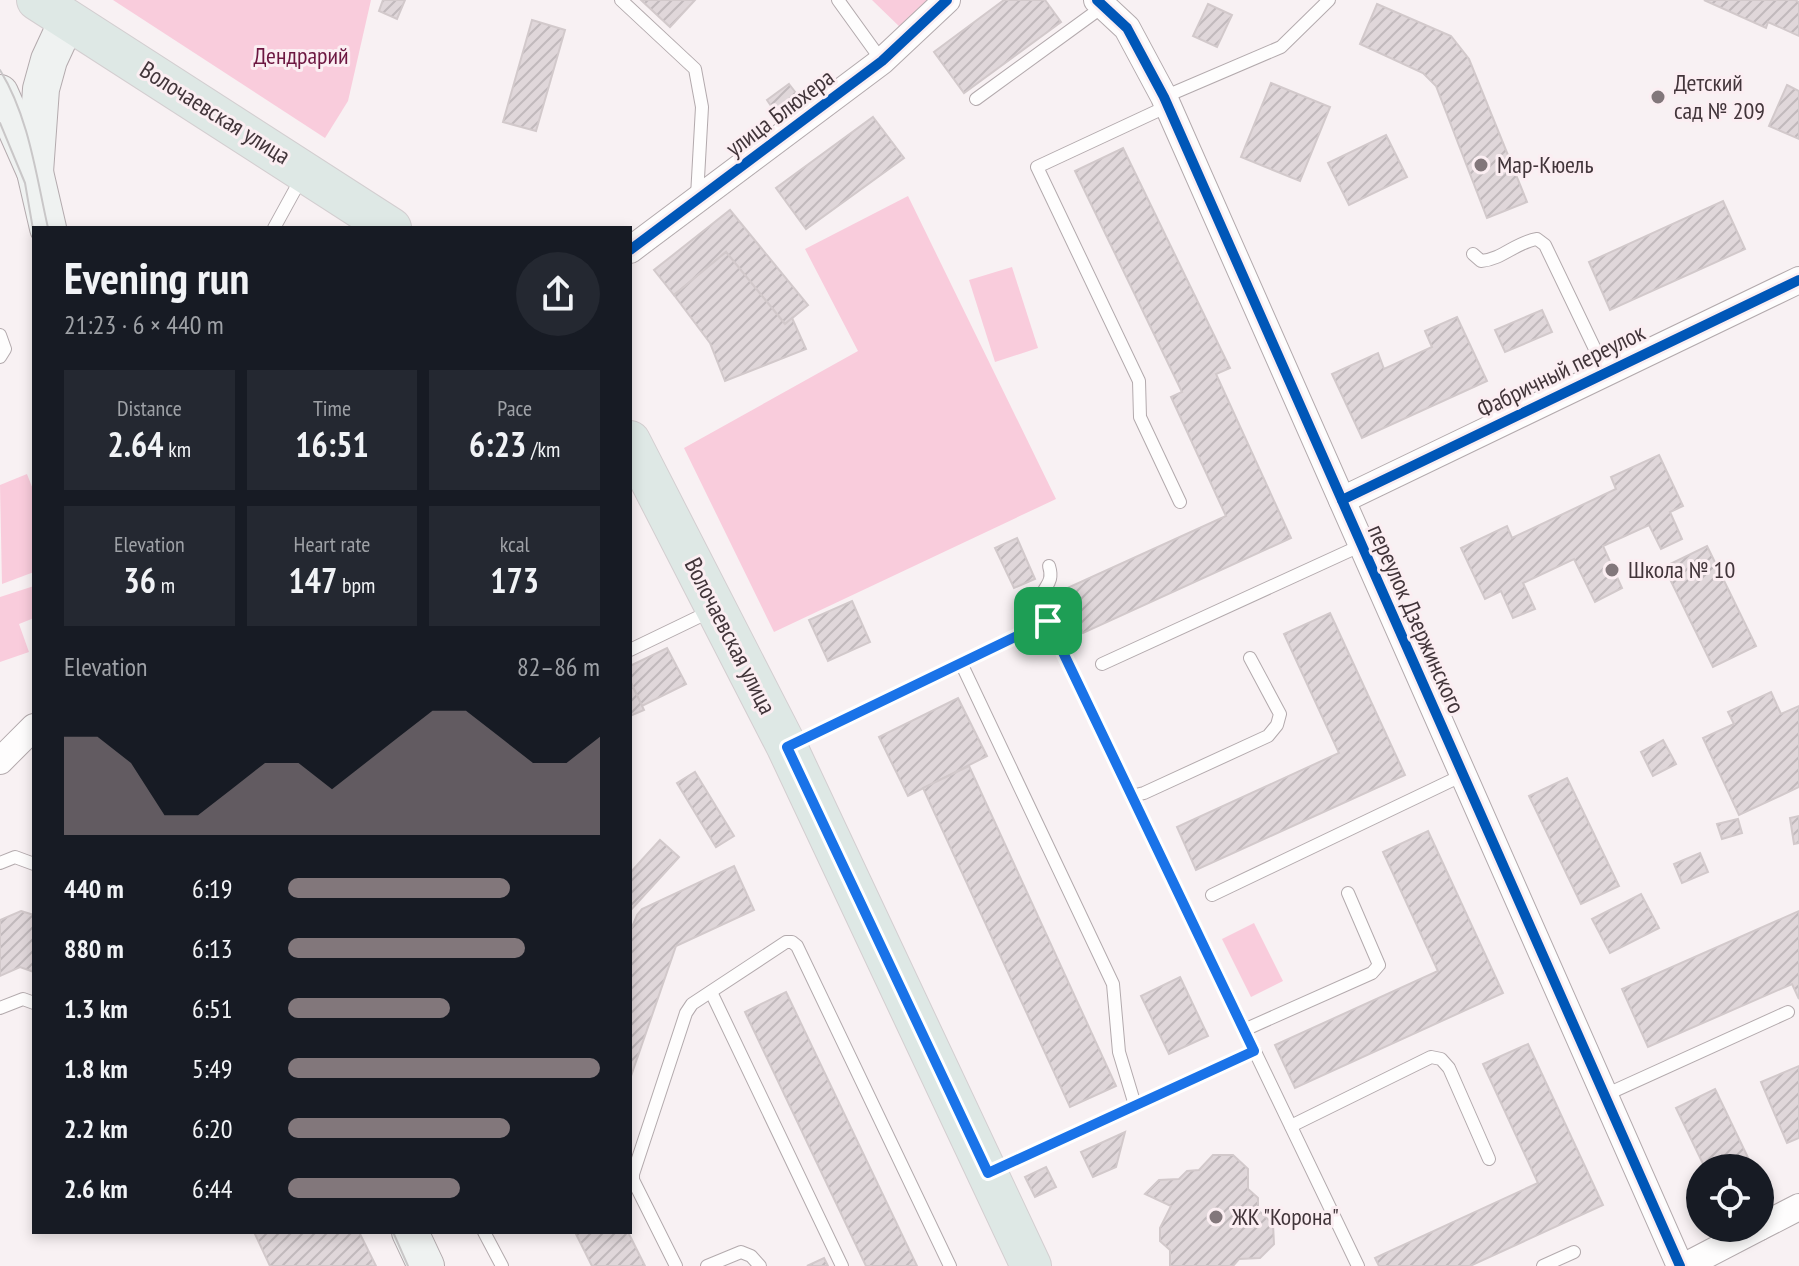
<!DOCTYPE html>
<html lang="en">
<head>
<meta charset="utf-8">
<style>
  :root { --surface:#171b24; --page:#242831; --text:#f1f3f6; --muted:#9ea1a6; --accent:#82777b }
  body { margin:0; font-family:"PT Sans Narrow",sans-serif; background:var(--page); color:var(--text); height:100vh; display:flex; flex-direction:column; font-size:30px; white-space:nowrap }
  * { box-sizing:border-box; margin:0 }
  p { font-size:26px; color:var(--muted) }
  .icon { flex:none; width:44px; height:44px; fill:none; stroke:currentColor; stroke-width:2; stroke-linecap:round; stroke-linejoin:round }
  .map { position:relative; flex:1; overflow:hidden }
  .side { position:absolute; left:32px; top:226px; width:600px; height:1008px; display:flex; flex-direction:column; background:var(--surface); border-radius:0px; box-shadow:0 4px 12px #0003 }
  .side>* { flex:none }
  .tools { position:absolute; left:1686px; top:1154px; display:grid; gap:16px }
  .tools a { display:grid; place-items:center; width:88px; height:88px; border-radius:50%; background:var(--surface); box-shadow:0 4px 12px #0003; font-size:40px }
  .pin { position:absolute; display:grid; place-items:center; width:68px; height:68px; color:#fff; margin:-34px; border-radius:16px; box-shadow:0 4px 12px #0006 }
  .round { display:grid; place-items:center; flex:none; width:84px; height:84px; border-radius:42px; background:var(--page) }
  .overview { display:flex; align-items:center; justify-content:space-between; height:136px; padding:0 32px }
  h1 { font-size:44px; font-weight:800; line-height:60px }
  .stats { display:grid; grid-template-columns:repeat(3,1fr); gap:12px; height:136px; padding:8px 32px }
  .stats div { display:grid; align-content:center; border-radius:0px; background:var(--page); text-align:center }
  .stats b { font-size:34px; font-weight:800 }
  .stats small { font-size:22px; font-weight:400 }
  .stats p { font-size:22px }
  .chart { height:224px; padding:16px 32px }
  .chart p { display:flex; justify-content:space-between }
  .chart svg { width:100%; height:144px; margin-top:8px; fill:var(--accent); opacity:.7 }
  ul { padding:0 32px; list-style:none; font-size:26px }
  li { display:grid; grid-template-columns:128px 96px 1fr; align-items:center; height:60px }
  li i { height:20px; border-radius:10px; background:var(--accent) }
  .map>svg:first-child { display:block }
  .park { fill:#f9ccdc }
  .building { fill:url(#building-hatch); stroke:#d2c9cb; stroke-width:2 }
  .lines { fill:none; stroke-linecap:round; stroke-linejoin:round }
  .service-casing { stroke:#b3aaad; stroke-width:14 }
  .minor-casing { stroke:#b3aaad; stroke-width:28 }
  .secondary-casing { stroke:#b3aaad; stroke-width:38 }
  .primary-casing { stroke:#d3ced0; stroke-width:42 }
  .service { stroke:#fefdfd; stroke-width:12 }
  .minor { stroke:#fefdfd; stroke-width:26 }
  .secondary { stroke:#eff2f1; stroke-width:36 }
  .primary { stroke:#dee8e5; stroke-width:40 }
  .tram { stroke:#c9c7c8; stroke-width:2 }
  .cycleway-casing { stroke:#fbeef2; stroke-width:15 }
  .cycleway { stroke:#0057b8; stroke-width:10 }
  .route-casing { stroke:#fff; stroke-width:16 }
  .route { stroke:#1a73e8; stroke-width:10 }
  .poi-dot { fill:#82777b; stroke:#fbeef2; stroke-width:3 }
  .labels { text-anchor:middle; stroke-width:6; stroke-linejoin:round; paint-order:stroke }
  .park-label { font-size:24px; fill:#6c1741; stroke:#fbeef2 }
  .poi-label { font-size:24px; fill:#42353a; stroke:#fbeef2; text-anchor:start }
  .street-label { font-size:24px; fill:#42353a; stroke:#fbeef2 }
</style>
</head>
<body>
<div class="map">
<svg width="1799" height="1266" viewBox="0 0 1799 1266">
  <defs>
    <pattern id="building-hatch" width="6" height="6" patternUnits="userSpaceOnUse" patternTransform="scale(2)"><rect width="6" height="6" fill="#e0d7da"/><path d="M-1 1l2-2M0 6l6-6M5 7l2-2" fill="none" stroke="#c1b9bc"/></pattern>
  </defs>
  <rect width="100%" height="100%" fill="#f8f1f3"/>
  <g class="park">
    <path d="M 113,0 L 371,0 L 348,101 L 325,138 Z"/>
    <path d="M 872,0 L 943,0 L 903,30 Z"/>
    <path d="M 908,196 L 1056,499 L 774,632 L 684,448 L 858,351 L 805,249 Z"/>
    <path d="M 1012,267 L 1038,348 L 995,362 L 969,280 Z"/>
    <path d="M 27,474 L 34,492 L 34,572 L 2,584 L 0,485 Z"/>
    <path d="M 34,586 L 34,618 L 19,624 L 29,652 L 0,662 L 0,597 Z"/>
    <path d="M 1254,923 L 1283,981 L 1251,997 L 1222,939 Z"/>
  </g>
  <g class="building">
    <path d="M 383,0 L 405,0 L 397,19 L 379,11 Z"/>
    <path d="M 641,0 L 695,0 L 670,27 Z"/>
    <path d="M 1004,0 L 1045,0 L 1061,22 L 964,93 L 934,52 Z"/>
    <path d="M 1704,0 L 1795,0 L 1799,2 L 1799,36 L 1768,22 L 1766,28 Z"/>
    <path d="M 1208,4 L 1232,15 L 1217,47 L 1193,36 Z"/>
    <path d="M 1377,4 L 1451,36 L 1469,59 L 1527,202 L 1487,218 L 1436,86 L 1423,73 L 1360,44 Z"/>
    <path d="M 532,20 L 565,30 L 536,131 L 503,122 Z"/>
    <path d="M 1271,83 L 1330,107 L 1300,181 L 1241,157 Z"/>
    <path d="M 789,84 L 799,97 L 776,113 L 767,100 Z"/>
    <path d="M 1787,85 L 1799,91 L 1799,139 L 1769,126 Z"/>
    <path d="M 873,117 L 904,158 L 806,229 L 776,188 Z"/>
    <path d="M 1386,135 L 1407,177 L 1349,205 L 1328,163 Z"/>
    <path d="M 1123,148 L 1230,368 L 1216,374 L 1291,538 L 1083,633 L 1063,590 L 1226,516 L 1171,397 L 1182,392 L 1075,171 Z"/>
    <path d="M 1723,201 L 1745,249 L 1610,310 L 1589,262 Z"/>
    <path d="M 730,210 L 808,305 L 785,324 L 726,252 L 674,295 L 654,270 Z"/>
    <path d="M 726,252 L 785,324 L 792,318 L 806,349 L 725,381 L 710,343 L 674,295 Z"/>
    <path d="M 1542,310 L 1552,332 L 1505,352 L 1495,330 Z"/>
    <path d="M 1457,317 L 1487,381 L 1362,438 L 1332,374 L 1378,353 L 1384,369 L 1432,347 L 1425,331 Z"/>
    <path d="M 1659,455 L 1683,506 L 1670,512 L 1682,539 L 1661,549 L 1649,525 L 1603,546 L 1622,588 L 1595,602 L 1574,559 L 1523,583 L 1535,609 L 1513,618 L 1501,591 L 1485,599 L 1461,548 L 1507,526 L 1512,538 L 1616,489 L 1611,477 Z"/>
    <path d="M 1017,538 L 1035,579 L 1014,588 L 995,548 Z"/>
    <path d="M 1707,546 L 1756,646 L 1713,667 L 1664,567 Z"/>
    <path d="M 852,601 L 870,642 L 828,661 L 809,620 Z"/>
    <path d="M 1330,613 L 1405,775 L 1196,870 L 1177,827 L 1339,753 L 1284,634 Z"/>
    <path d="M 667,648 L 686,684 L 642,706 L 630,681 L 630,666 Z"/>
    <path d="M 630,681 L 644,710 L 630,716 Z"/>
    <path d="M 1771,692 L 1781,714 L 1799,706 L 1799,787 L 1739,815 L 1703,738 L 1734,724 L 1728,712 Z"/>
    <path d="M 958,698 L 987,756 L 908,796 L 879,737 Z"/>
    <path d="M 1663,740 L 1676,764 L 1653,776 L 1641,752 Z"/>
    <path d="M 969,766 L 1116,1086 L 1070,1107 L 923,788 Z"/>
    <path d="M 695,772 L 734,836 L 716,847 L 677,783 Z"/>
    <path d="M 1567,778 L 1619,886 L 1581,904 L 1529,796 Z"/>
    <path d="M 1799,816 L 1799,843 L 1794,844 L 1790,818 Z"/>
    <path d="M 1738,819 L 1742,833 L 1722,839 L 1717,824 Z"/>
    <path d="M 1428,831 L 1503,993 L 1295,1088 L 1275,1045 L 1438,971 L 1383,852 Z"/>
    <path d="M 660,840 L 679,857 L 630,911 L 630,873 Z"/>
    <path d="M 1700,853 L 1708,872 L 1682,883 L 1674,864 Z"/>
    <path d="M 734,866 L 754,910 L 676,946 L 630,1079 L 630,932 L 637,915 L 642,909 Z"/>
    <path d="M 1641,894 L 1659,928 L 1610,953 L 1592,919 Z"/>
    <path d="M 21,911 L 34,915 L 34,972 L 20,967 L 0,976 L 0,920 Z"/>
    <path d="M 1799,911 L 1799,999 L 1792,984 L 1648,1047 L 1622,989 Z"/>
    <path d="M 1180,977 L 1208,1036 L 1169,1054 L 1141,996 Z"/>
    <path d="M 786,992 L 917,1266 L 866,1266 L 745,1012 Z"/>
    <path d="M 1528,1044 L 1603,1205 L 1470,1266 L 1379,1266 L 1375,1258 L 1538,1183 L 1483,1064 Z"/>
    <path d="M 1799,1066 L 1799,1138 L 1787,1143 L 1761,1082 Z"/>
    <path d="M 1715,1089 L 1753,1168 L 1705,1168 L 1676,1108 Z"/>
    <path d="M 1125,1132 L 1116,1167 L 1093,1177 L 1081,1152 Z"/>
    <path d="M 1213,1155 L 1233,1155 L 1248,1169 L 1248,1189 L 1258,1198 L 1258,1210 L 1273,1224 L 1274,1244 L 1260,1258 L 1239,1259 L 1233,1266 L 1170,1266 L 1170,1250 L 1160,1241 L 1160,1228 L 1171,1206 L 1145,1194 L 1159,1180 L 1179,1179 L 1187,1171 L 1199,1170 Z"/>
    <path d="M 1046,1167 L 1056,1187 L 1035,1197 L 1025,1177 Z"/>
    <path d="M 254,1232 L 359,1232 L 376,1266 L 270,1266 Z"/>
    <path d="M 575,1232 L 628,1232 L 645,1266 L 592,1266 Z"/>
    <path d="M 824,1258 L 828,1266 L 807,1266 Z"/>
  </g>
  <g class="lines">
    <g class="service-casing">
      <g id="service">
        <path d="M 621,0 L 695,69 L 702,107 L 697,196"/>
        <path d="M 838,0 L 882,61"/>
        <path d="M 1164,97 L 1281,47 L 1329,0"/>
        <path d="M 976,99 L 1105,5"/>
        <path d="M 1168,106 L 1037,167 L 1139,381 L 1140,417 L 1180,502"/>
        <path d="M 274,228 L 302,177"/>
        <path d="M 1473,254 L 1481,261 C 1503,259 1516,242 1537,239 L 1545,245 L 1606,372"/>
        <path d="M 0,335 L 5,349 L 0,357"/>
        <path d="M 1048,621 C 1029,585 1057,592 1049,566"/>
        <path d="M 630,650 L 713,610"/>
        <path d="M 961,663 L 1113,984 L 1119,1052 L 1135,1105"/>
        <path d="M 1102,664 L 1362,545"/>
        <path d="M 793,744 L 1048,621 L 1358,1266"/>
        <path d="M 1132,796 L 1144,793 L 1268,736 L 1277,725 L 1280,714 L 1250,658"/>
        <path d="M 0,863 L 15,857 L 34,864"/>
        <path d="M 1212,895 L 1463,775"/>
        <path d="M 711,992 L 842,1266"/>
        <path d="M 0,1008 L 23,999 L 34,1003"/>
        <path d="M 1244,1030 L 1372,973 L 1379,965 L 1348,893"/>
        <path d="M 1605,1095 L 1788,1012"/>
        <path d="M 1291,1126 L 1431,1057 L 1441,1059 L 1449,1068 L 1489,1159"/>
        <path d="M 991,1171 L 1254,1051"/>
        <path d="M 484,1232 L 502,1266"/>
        <path d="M 676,1266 L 633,1180 L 633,1174 L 686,1013 L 692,1004 L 786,942 L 792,942 L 797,946 L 950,1266"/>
        <path d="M 707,1266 L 741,1252 L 751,1256 L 760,1266"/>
        <path d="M 1543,1266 L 1574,1252"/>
      </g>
    </g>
    <g class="minor-casing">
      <g id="minor">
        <path d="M 1097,0 L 1127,28 L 1164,97 L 1680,1266"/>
        <path d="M 630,250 L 882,61 L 947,0"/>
        <path d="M 1342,500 L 1799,280"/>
        <path d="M 0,761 L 34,727"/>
        <path d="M 1760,1227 L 1799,1207"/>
        <path d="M 1685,1266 L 1758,1228"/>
      </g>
    </g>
    <g class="secondary-casing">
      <g id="secondary">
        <path d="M 0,93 L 35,172 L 48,228"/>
        <path d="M 35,172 L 41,89 L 49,60 L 68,19"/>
        <path d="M 410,1232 L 426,1266"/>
      </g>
    </g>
    <g class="primary-casing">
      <g id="primary">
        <path d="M 37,0 L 391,228"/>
        <path d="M 630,441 L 787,747 L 1031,1266"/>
      </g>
    </g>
    <use href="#service" class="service"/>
    <use href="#minor" class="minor"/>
    <use href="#secondary" class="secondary"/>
    <use href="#primary" class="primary"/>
    <g class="tram">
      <path d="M 0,70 C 29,117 36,175 48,228"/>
      <path d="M 0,123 L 25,183 L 34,235"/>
      <path d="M 393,1232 L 408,1266"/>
    </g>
    <g class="cycleway-casing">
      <g id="cycleway">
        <path d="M 1097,0 L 1127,28 L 1164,97 L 1680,1266"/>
        <path d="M 630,250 L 882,61 L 947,0"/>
        <path d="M 1342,500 L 1799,280"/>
      </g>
    </g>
    <use href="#cycleway" class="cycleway"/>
  </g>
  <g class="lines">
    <g class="route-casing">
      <path id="route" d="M 1048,621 L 1254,1051 L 988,1173 L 787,747 Z"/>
    </g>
    <use href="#route" class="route"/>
  </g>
  <g class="poi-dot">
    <circle cx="1658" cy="97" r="8"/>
    <circle cx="1481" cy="165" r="8"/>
    <circle cx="1612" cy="570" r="8"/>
    <circle cx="1216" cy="1217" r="8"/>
  </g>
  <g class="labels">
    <g class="park-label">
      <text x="301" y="64">Дендрарий</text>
    </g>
    <g class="poi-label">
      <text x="1674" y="91">Детский<tspan x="1674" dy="28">сад № 209</tspan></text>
      <text x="1497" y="173">Мар-Кюель</text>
      <text x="1628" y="578">Школа № 10</text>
      <text x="1232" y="1225">ЖК "Корона"</text>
    </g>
    <g class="street-label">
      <text transform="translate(215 113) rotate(32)" y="8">Волочаевская улица</text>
      <text transform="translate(780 113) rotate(-37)" y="8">улица Блюхера</text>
      <text transform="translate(1561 371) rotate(-26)" y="8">Фабричный переулок</text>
      <text transform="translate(1416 619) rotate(66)" y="8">переулок Дзержинского</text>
      <text transform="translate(730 636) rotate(63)" y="8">Волочаевская улица</text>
    </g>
  </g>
</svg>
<div class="tools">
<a><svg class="icon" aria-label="locate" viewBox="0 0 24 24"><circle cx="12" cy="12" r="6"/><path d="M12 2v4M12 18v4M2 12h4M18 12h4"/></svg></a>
</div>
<div class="pin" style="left:1048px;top:621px;background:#1e9e55"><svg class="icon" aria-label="arrive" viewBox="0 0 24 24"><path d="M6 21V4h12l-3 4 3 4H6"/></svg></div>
<section class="side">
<div class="overview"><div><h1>Evening run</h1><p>21:23 · 6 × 440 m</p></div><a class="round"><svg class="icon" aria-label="share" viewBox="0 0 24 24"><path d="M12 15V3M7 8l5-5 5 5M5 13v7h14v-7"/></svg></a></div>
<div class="stats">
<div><p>Distance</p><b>2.64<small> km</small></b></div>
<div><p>Time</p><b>16:51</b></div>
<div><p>Pace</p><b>6:23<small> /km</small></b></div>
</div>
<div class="stats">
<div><p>Elevation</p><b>36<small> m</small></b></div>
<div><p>Heart rate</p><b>147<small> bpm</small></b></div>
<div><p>kcal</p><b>173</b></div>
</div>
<div class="chart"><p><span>Elevation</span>82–86 m</p>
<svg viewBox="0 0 160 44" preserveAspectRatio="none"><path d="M0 44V14L10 14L20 22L30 38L40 38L50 30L60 22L70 22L80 30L90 22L100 14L110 6L120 6L130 14L140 22L150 22L160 14V44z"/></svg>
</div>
<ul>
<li><b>440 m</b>6:19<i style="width:71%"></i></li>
<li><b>880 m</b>6:13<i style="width:76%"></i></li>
<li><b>1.3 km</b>6:51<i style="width:52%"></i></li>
<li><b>1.8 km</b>5:49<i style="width:100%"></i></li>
<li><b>2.2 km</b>6:20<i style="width:71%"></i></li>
<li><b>2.6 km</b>6:44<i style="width:55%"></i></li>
</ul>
</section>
</div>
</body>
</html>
